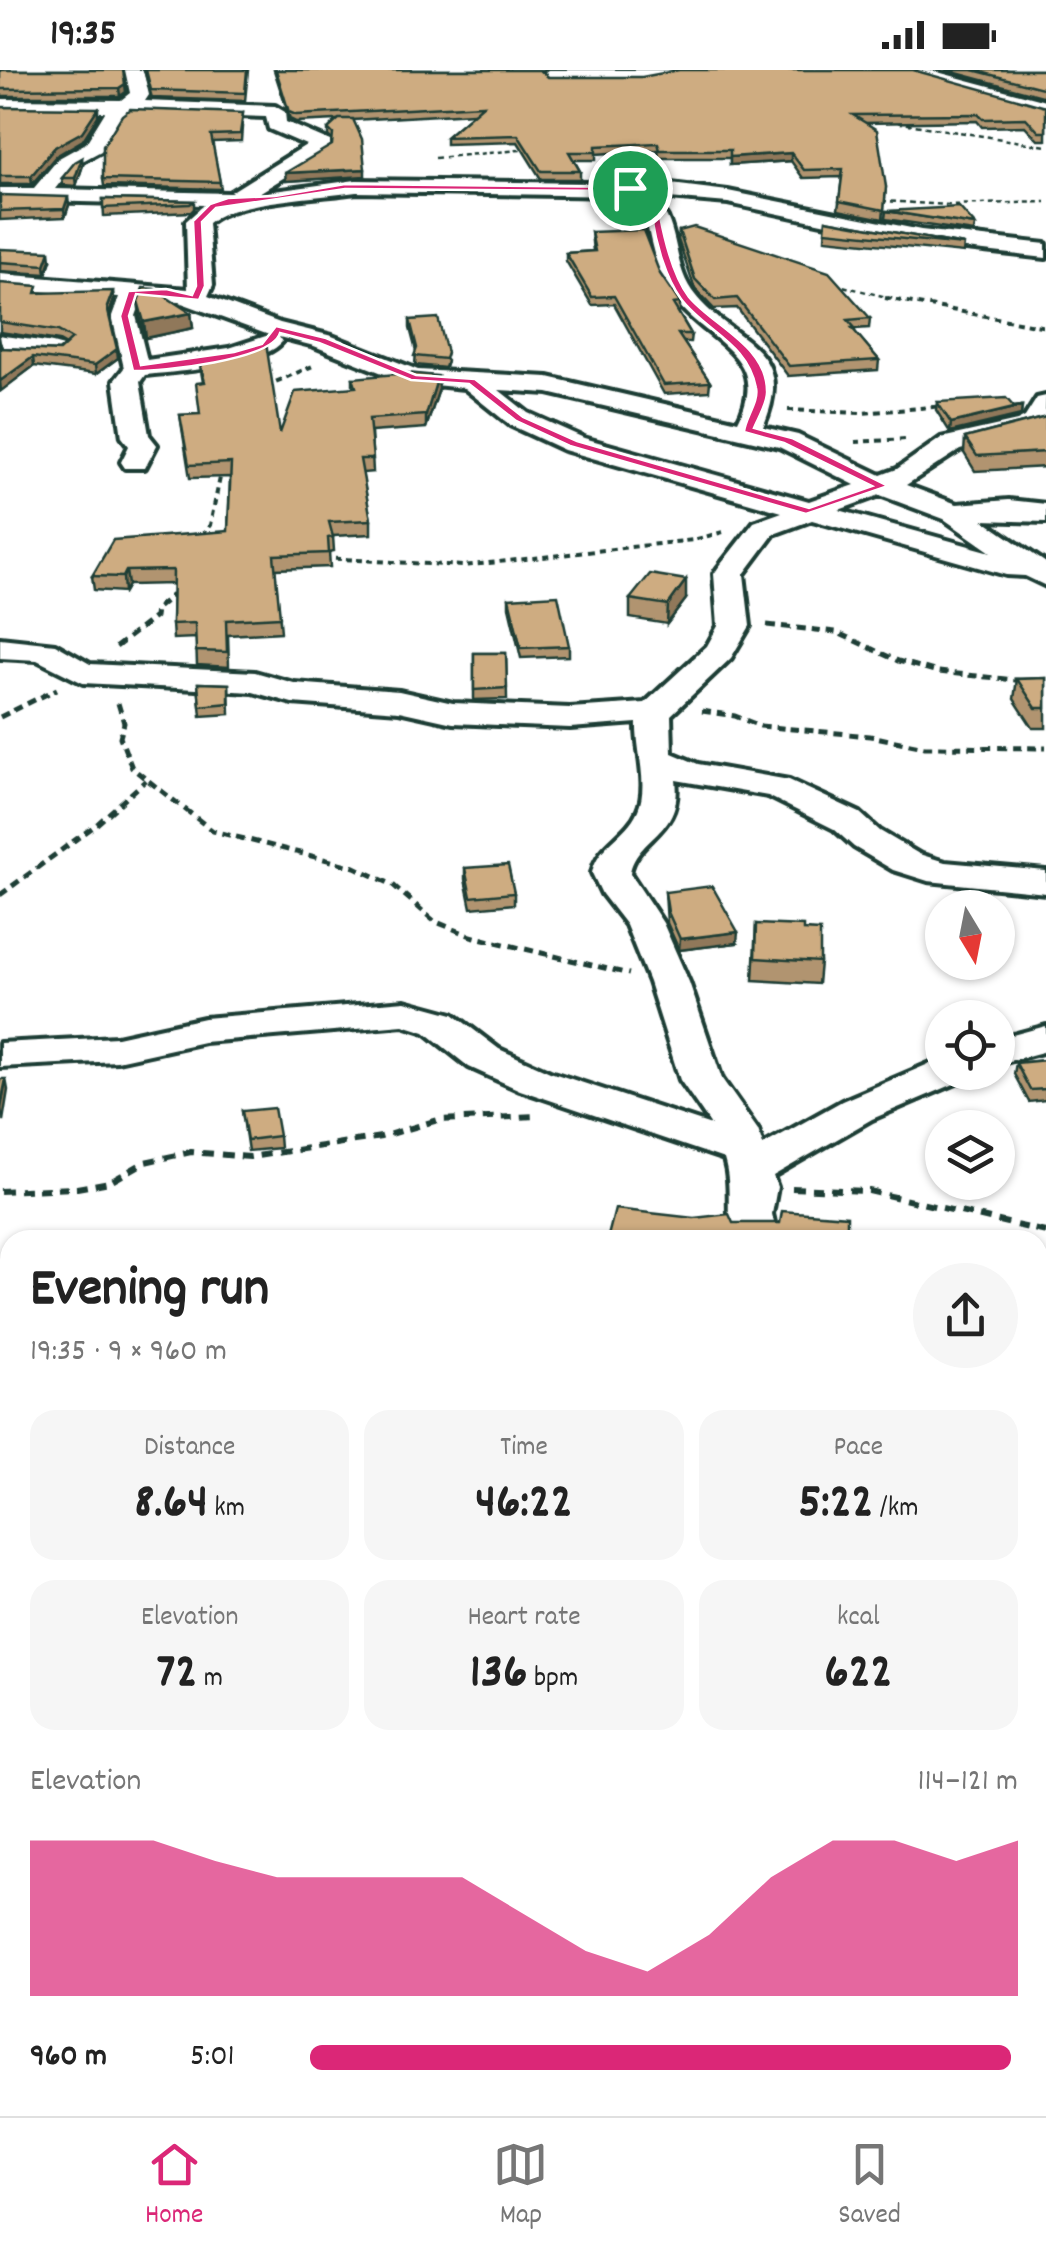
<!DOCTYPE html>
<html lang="en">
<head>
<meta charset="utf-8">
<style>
  :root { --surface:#fff; --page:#f6f6f6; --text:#222; --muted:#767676; --line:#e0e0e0; --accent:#db2777 }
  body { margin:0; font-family:Dekko,sans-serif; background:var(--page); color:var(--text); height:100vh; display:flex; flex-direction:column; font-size:38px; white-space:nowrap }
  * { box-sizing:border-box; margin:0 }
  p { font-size:32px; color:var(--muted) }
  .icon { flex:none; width:55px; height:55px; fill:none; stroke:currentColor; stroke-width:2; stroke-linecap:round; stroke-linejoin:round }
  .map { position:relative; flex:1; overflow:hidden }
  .details { position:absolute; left:0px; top:1160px; width:1048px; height:888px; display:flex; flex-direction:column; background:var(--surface); border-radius:30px 30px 0 0; box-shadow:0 2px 8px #0004 }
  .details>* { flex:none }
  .needle { width:65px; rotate:170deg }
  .buttons { position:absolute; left:925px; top:820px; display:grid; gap:20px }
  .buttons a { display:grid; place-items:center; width:90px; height:90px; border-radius:50%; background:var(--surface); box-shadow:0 2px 8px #0004; font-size:50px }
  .pin { position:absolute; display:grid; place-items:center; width:85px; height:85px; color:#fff; margin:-42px; border:5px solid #fff; border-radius:50%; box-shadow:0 2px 10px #0007 }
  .round { display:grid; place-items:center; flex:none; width:105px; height:105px; border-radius:52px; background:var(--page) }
  .head { display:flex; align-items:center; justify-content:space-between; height:170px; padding:0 30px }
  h1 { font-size:55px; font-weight:700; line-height:75px }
  .figures { display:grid; grid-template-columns:repeat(3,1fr); gap:15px; height:170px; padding:10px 30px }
  .figures div { display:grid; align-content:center; border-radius:25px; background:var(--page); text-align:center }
  .figures b { font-size:50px; font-weight:700 }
  .figures small { font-size:28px; font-weight:400 }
  .figures p { font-size:28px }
  .chart { height:280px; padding:20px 30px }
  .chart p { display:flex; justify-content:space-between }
  .chart svg { width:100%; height:180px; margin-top:10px; fill:var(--accent); opacity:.7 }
  ul { padding:0 30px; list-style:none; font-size:32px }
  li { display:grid; grid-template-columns:160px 120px 1fr; align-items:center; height:75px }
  li i { height:25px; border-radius:12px; background:var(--accent) }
  .status { display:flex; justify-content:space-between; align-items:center; height:70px; padding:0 50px; background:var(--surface); direction:ltr }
  .status svg { height:28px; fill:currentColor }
  .dock { display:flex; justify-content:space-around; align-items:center; height:140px; border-top:2px solid var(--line); background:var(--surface); font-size:28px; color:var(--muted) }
  .dock a { display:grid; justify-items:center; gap:5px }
  .dock .active { color:var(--accent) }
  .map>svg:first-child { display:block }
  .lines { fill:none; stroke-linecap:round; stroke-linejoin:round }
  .minor-casing { stroke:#1f3d34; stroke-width:8 }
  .path-far4 { stroke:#1f3d34; stroke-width:2.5; stroke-dasharray:5 4; stroke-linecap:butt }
  .path-far3 { stroke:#1f3d34; stroke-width:4; stroke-dasharray:6 5; stroke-linecap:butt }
  .path-far2 { stroke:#1f3d34; stroke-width:5; stroke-dasharray:9 6; stroke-linecap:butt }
  .path-far1 { stroke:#1f3d34; stroke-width:6; stroke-dasharray:11 8; stroke-linecap:butt }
  .path { stroke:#1f3d34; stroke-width:9; stroke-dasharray:14 10; stroke-linecap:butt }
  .minor { fill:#fff; fill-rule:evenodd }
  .wall { fill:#b1946f; stroke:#1f3d34; stroke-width:2.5 }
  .shaded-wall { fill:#90785a; stroke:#1f3d34; stroke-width:2.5 }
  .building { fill:#ceac81; stroke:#1f3d34; stroke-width:2.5 }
  .route { fill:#db2777; stroke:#fff; stroke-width:2.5; fill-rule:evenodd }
</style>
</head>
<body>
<div class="status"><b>19:35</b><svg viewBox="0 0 49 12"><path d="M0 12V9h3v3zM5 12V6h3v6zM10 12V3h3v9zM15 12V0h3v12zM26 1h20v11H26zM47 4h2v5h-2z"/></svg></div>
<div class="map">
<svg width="1046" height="2046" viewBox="0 0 1046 2046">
  <rect width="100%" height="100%" fill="#fff"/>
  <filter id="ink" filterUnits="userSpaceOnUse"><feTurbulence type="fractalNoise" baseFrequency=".01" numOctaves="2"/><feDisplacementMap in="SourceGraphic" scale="20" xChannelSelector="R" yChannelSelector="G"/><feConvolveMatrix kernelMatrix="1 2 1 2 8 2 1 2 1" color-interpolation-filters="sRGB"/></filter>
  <g filter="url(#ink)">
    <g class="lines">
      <g class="minor-casing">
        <g id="minor">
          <path d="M 125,0 L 143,0 L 149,25 L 145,31 L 275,36 L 285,42 L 286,52 L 330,71 L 330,79 L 259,123 L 356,110 L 671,114 L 728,121 L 921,160 L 1046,174 L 1046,188 L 921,174 L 728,133 L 645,126 C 651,134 663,138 667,147 C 678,171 676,198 692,221 C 730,273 799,275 763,357 L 798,365 L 881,405 L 897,399 L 941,368 L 1017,351 L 1025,347 L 1037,328 L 1046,326 L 1044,358 L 960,380 L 906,415 L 957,434 L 1009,430 L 1046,434 L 1046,452 L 983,450 L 1046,493 L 1046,516 L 1025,506 L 1006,505 L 812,450 L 774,464 L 744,504 L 750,556 L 731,588 L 671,645 L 672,683 L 698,694 L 789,710 L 860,743 L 880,761 L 919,784 L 945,792 L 1046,801 L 1046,823 L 928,811 L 893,800 L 854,777 L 834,759 L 768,726 L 676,710 C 683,764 636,767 630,803 L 663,853 L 689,912 L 722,1009 L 758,1060 L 763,1075 L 842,1031 L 931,993 L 942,990 L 942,1002 L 967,1002 L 961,1011 L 872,1049 L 773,1106 L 777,1117 L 772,1144 L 778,1170 L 732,1170 C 725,1140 733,1119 724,1089 L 520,1020 L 469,997 L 425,962 L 403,955 L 204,972 L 117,991 L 0,997 L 0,973 L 117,967 L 204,948 L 405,931 L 453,944 L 499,979 L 550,1002 L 711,1055 L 680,1010 L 649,912 L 626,855 L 602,824 L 592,803 C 598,773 626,767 638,740 C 649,715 636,680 637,653 L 570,658 L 453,653 L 399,641 L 292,633 L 253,622 L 83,613 L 37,590 L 0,588 L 0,568 L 55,574 L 90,594 L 255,602 L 294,613 L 399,621 L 453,633 L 570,638 L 645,633 L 707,576 L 718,556 L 714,504 L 718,498 L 754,452 L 782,442 L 564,380 L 510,355 L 464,318 L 405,312 L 314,276 L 279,267 L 282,272 C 260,297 179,301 145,305 L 140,312 L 149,365 L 157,375 L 145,398 L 125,398 L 121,392 L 129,376 L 122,367 L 114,311 L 124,298 L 112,246 L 119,227 L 0,218 L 0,204 L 188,219 L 186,151 L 204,135 L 0,130 L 0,118 L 34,118 L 59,88 L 86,73 L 105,42 L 0,41 L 0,29 L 121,30 L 130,23 ZM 130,42 L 266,47 L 269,59 L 306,75 L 229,123 L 55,119 L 73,96 L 101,81 L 120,49 ZM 356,122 L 623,126 L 630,139 L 646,149 C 652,177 657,205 674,229 C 707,273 772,285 738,351 L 548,307 L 418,300 L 332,266 L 280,253 L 208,226 L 213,215 L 208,153 L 212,150 C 240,130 318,128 356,122 ZM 142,229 L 179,232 L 269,265 L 229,278 L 147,290 L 136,246 ZM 499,320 L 548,323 L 779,377 L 855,415 L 809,431 L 584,368 L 528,343 ZM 880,425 L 944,449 L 991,482 L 839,440 Z"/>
          <path d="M 686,0 C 664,17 581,10 550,11 L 541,5 L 548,0 Z"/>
          <path d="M 900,0 L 930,0 L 1046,31 L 1046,43 Z"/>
          <path d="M 0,265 C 16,269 62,271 70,280 L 58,287 L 3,284 Z"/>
          <path d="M 1046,956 L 1046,981 L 998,994 L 998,969 Z"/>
          <path d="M 401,2038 L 491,2038 L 488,2046 L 398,2046 Z"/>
        </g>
      </g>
      <g class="path-far4">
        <path d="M 889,51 L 1046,76"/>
        <path d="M 435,88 L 530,79"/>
        <path d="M 882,131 L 949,135 L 1046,132"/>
        <path d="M 835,214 L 898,230"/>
      </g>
      <g class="path-far3">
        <path d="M 885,228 L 1046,257"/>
        <path d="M 266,316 L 315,295"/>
        <path d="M 788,340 L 862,343 L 944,336"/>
        <path d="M 855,372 L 907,369"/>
        <path d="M 202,466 L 210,455 L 221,403"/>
        <path d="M 324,488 L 463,496 L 693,470 L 723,462"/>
        <path d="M 172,527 L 177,519"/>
      </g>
      <g class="path-far2">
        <path d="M 767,555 L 836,562 L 898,591 L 938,602 L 1025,611"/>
        <path d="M 116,577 L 155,547 L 156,539 L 174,524"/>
        <path d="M 118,633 L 124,653 L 120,667 L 132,698 L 213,761 L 355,797 L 393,815 L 434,851 L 471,866 L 629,904"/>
        <path d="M 702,641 L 735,646 L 760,656 L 870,666 L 925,677 L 1046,678"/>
        <path d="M 0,647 L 57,619"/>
        <path d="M 0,825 L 97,754 L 146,710"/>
      </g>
      <g class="path-far1">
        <path d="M 792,1118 L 869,1121 L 1046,1162"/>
        <path d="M 0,1121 L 77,1118 L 110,1112 L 145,1092 L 191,1082 L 250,1087 L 381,1067 L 438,1050 L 538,1046"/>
      </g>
      <g class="path">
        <path d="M 1038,1474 L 1046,1479"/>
        <path d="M 0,1571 L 10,1580"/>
        <path d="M 360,2038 L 368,2046"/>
      </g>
      <use href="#minor" class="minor"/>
    </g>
    <g class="wall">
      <path d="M 0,0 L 123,0 L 126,22 L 120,26 L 0,26 Z"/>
      <path d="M 144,0 L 248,0 L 245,31 L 152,28 Z"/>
      <path d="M 274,0 L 543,0 L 542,1 L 548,7 L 1046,37 L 1046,70 L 1038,70 L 1025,56 L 982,57 L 977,51 L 865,53 L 886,117 L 883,149 L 838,140 L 842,107 L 803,108 L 791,91 L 730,95 L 730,88 L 659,88 L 658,80 L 596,84 L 596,90 L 574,90 L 580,101 L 580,109 L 541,109 L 518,72 L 446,74 L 446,67 L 474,43 L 353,50 L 365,106 L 286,111 L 332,75 L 332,70 L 328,66 L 328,59 L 337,50 L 296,52 L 290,49 Z"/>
      <path d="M 945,0 L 1046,0 L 1046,27 Z"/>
      <path d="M 0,37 L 98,46 L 83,70 L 56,86 L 32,114 L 0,114 Z"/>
      <path d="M 243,43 L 241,71 L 212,72 L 221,119 L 104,116 L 103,109 Z"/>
      <path d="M 83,95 L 76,116 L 63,115 L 62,108 Z"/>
      <path d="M 0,125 L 69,135 L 65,147 L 0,150 Z"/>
      <path d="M 103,129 L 194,131 L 194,139 L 191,142 L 104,146 Z"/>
      <path d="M 886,141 L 975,155 L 974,162 L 885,149 Z"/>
      <path d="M 826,150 L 964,175 L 963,183 L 825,169 Z"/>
      <path d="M 679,161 L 870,248 L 869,258 L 855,259 L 855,262 L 879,290 L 878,300 L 788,306 L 737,238 L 714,239 L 695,219 L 678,170 Z"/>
      <path d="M 591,162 L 660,204 L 680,233 L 680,241 L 678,242 L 691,264 L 690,272 L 683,272 L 710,312 L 709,321 L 664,324 L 614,234 L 592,235 L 566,191 L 566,183 L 593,181 Z"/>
      <path d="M 0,179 L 51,190 L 46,204 L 0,201 Z"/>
      <path d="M 0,213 L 39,223 L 114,230 L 109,245 L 118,288 L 96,304 L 34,296 L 0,321 L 0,273 L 2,278 L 59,281 L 66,275 L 59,271 L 0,262 Z"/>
      <path d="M 138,231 L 191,243 L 193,258 L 146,268 L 140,246 Z"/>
      <path d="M 410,250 L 447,291 L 445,298 L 415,295 L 416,281 L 410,258 Z"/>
      <path d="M 199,290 L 280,363 L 353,317 L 353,308 L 439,319 L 426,358 L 371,362 L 373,402 L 362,403 L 371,450 L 371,464 L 333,466 L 334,481 L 329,482 L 330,497 L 275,499 L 281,562 L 228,565 L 229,597 L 197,595 L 196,568 L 173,569 L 172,554 L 173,514 L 128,515 L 124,522 L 94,520 L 92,506 L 228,461 L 230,407 L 190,408 L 180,345 L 200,344 L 203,312 Z"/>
      <path d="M 937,332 L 1014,337 L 1022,336 L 1021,345 L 950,362 L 936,340 Z"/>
      <path d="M 1046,347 L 1046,397 L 975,401 L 964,383 L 965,368 Z"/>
      <path d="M 509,528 L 569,576 L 569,586 L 521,588 L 509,537 Z"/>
      <path d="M 630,529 L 686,529 L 667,554 L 630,548 Z"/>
      <path d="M 474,583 L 506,583 L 507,629 L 474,630 Z"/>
      <path d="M 1046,608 L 1046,658 L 1033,658 L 1014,629 L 1017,609 Z"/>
      <path d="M 198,613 L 229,614 L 230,644 L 201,646 Z"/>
      <path d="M 465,798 L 514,823 L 514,834 L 471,838 L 465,809 Z"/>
      <path d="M 665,822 L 737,873 L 679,880 L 667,853 Z"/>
      <path d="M 756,854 L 803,860 L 820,892 L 818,914 L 753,910 Z"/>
      <path d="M 1046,990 L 1046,1030 L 1029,1032 L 1014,1004 L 1016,993 Z"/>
      <path d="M 242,1041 L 279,1066 L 280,1078 L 248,1081 Z"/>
    </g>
    <g class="shaded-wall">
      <path d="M 125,14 L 126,22 L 120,26 L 119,18 Z"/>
      <path d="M 98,38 L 98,46 L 83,70 L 56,86 L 32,114 L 31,106 L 55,77 Z"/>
      <path d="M 791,83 L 791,91 L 730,95 L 730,87 Z"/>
      <path d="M 82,88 L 83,95 L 76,116 L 75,108 Z"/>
      <path d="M 365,99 L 365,106 L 286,111 L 285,103 Z"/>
      <path d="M 68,127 L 69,135 L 65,147 L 64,139 Z"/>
      <path d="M 50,181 L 51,190 L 46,204 L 45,195 Z"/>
      <path d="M 113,221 L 114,230 L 108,247 L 107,237 Z"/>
      <path d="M 191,243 L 193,258 L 146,268 L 144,252 Z"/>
      <path d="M 117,279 L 118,288 L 96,304 L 95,295 Z"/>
      <path d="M 33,287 L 34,296 L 1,321 L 0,311 Z"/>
      <path d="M 438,306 L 439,319 L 426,358 L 426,345 Z"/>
      <path d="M 1022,336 L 1021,345 L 950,362 L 951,353 Z"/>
      <path d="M 126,501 L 128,515 L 124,522 L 123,507 Z"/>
      <path d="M 686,510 L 686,529 L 667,554 L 668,535 Z"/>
      <path d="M 738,862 L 737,873 L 679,880 L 680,869 Z"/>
      <path d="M 6,1009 L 8,1020 L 3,1051 L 1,1039 Z"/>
    </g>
    <g class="building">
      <path d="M 0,0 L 123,0 L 125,14 L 119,18 L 0,19 Z"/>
      <path d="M 146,0 L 247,0 L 245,23 L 151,20 Z"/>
      <path d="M 276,0 L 540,0 L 548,7 L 642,7 L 679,0 L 913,0 L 1046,37 L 1046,62 L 1039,62 L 1026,48 L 983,49 L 978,44 L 853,45 L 877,60 L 886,117 L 884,140 L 839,131 L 843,99 L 804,100 L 791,83 L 730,87 L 730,80 L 660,80 L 658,73 L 596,76 L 596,82 L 569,82 L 580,101 L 541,101 L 518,65 L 446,67 L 483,35 L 296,45 L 289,42 Z"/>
      <path d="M 973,0 L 1046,0 L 1046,19 Z"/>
      <path d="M 0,37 L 98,38 L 82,62 L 55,77 L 31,106 L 0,106 Z"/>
      <path d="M 130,39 L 243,43 L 240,64 L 211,65 L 220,112 L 103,109 L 103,76 L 122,45 Z"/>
      <path d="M 339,49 L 353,49 L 362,69 L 365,99 L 285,103 L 332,75 L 333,64 L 328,59 Z"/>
      <path d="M 82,88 L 75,108 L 62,108 L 75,92 Z"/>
      <path d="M 0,125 L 68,127 L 64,139 L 0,141 Z"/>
      <path d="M 103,129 L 194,131 L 190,134 L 103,138 Z"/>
      <path d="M 959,137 L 975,155 L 886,141 Z"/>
      <path d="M 826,150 L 964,175 L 825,161 Z"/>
      <path d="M 694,157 L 829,202 L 870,248 L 848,250 L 855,258 L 852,258 L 879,290 L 789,296 L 737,228 L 715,230 L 695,209 L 679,161 Z"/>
      <path d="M 643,160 L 660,204 L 680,233 L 673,234 L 691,264 L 678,264 L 710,312 L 664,315 L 614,226 L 592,227 L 566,183 L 595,181 L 591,162 Z"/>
      <path d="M 0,179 L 50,181 L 45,195 L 0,192 Z"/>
      <path d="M 0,213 L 38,216 L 36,223 L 113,221 L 107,237 L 117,279 L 95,295 L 33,287 L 0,311 L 0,273 L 2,278 L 59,281 L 72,269 L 58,261 L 0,252 Z"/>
      <path d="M 143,218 L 154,219 L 191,243 L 144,252 L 138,231 Z"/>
      <path d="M 438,248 L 447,283 L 445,289 L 414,286 L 417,278 L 410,250 Z"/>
      <path d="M 266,273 L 280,363 L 295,322 L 356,317 L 353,308 L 407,303 L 438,306 L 426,345 L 369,349 L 373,389 L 360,389 L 371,450 L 329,452 L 333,467 L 328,468 L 329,483 L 274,485 L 280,547 L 226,550 L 227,582 L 196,581 L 195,553 L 172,554 L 173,500 L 126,501 L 123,507 L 92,506 L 113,470 L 228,461 L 231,393 L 189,395 L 180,345 L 200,344 L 196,313 L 205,312 L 199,290 L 239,283 Z"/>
      <path d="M 1006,328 L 1014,337 L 1022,336 L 951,353 L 937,332 Z"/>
      <path d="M 1046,347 L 1046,382 L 977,386 L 965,368 Z"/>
      <path d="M 650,504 L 686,510 L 668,535 L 630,529 Z"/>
      <path d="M 558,525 L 569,576 L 521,578 L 509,528 Z"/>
      <path d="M 474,583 L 506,583 L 507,618 L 474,620 Z"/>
      <path d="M 1046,608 L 1046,638 L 1036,638 L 1017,609 Z"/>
      <path d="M 198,613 L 229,614 L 229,633 L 200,636 Z"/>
      <path d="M 508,795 L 514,823 L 471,827 L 465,798 Z"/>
      <path d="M 712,816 L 738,862 L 680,869 L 668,842 L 665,822 Z"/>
      <path d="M 756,854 L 803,856 L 803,860 L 820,861 L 820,892 L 755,888 Z"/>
      <path d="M 1046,990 L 1046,1019 L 1030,1020 L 1016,993 Z"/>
      <path d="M 0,1009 L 6,1009 L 0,1039 Z"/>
      <path d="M 274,1038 L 279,1066 L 247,1070 L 242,1041 Z"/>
      <path d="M 615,1139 L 694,1148 L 729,1144 L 733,1153 L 780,1153 L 782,1141 L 847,1146 L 847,1170 L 851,1170 L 607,1170 Z"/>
    </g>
  </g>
  <path class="route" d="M 345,114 L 633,117 L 641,132 L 660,146 C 665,172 673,206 689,227 C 713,256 767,276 767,321 C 768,332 758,348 754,358 L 792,368 L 888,416 L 806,444 L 570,376 L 516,351 L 469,314 L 411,310 L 319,273 L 280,263 C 272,290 161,302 133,301 L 120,246 L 128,221 L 166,219 L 192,225 L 196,216 L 193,151 L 210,134 L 228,128 L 275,126 ZM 345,119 L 627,121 L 635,135 L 652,147 C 656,173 665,207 681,229 C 705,261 748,273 756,318 C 759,332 745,348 744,362 L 784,373 L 872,416 L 809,438 L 577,371 L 523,347 L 475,309 L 416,305 L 326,268 L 276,256 L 262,274 L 234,282 L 141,295 L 129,246 L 136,224 L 199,230 L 205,216 L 202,152 L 216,138 Z"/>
</svg>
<div class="buttons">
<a><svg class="needle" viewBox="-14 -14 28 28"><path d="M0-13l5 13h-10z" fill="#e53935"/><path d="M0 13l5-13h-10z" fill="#767676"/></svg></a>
<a><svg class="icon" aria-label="locate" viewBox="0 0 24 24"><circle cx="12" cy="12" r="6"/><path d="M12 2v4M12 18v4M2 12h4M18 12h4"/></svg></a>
<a><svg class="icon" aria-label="layers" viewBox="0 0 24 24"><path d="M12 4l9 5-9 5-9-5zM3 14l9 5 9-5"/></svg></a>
</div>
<div class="pin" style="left:630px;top:118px;background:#1e9e55"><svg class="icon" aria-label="arrive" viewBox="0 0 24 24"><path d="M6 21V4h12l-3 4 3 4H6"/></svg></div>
<section class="details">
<div class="head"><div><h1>Evening run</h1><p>19:35 · 9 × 960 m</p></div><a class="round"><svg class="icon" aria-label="share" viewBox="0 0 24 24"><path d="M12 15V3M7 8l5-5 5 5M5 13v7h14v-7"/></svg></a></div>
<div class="figures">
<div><p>Distance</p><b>8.64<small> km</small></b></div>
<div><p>Time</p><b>46:22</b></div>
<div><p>Pace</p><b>5:22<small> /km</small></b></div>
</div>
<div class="figures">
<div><p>Elevation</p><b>72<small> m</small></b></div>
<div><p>Heart rate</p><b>136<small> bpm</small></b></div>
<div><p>kcal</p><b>622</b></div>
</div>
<div class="chart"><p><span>Elevation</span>114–121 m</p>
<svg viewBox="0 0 160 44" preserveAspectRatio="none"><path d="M0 44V6L10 6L20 6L30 11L40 15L50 15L60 15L70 15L80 24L90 33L100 38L110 29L120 15L130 6L140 6L150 11L160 6V44z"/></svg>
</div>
<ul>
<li><b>960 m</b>5:01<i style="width:99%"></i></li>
</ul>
</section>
</div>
<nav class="dock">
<a class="active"><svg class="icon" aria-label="home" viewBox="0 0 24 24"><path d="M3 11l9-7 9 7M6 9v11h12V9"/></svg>Home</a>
<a><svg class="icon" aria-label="map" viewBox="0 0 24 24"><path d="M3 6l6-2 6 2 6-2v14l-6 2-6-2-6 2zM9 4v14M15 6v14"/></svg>Map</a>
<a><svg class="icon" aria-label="saved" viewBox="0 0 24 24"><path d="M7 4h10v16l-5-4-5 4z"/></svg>Saved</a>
</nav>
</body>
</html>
